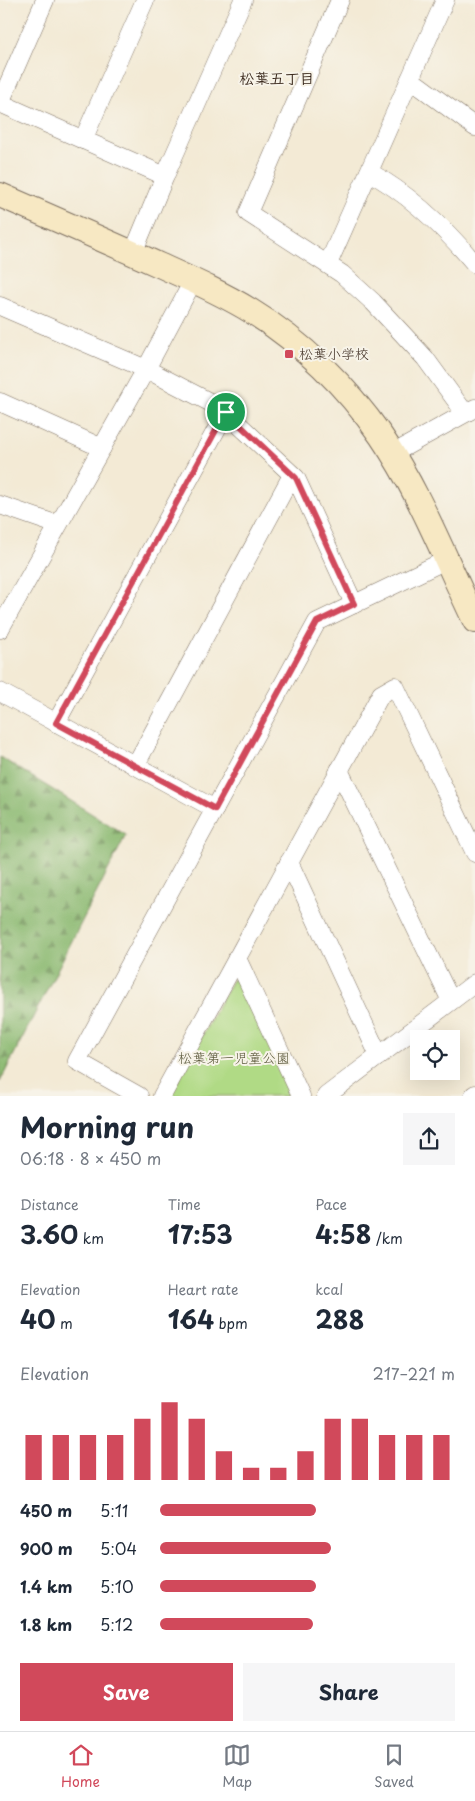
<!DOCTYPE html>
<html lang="en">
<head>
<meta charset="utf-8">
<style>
  :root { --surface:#fff; --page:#f6f6f7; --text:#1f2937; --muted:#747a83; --line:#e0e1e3; --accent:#d1495b }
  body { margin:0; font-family:"Playpen Sans","Klee One",sans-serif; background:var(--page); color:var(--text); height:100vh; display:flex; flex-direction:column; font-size:19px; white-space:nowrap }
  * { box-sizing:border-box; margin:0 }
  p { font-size:16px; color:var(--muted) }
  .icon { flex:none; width:28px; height:28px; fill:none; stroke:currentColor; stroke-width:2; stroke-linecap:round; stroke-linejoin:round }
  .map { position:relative; height:1096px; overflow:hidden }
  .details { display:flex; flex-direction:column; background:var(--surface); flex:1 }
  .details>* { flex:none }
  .fabs { position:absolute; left:410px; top:1030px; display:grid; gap:10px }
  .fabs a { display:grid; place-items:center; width:50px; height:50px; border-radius:0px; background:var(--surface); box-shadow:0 5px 20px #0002; font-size:25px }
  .pin { position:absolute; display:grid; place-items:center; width:42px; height:42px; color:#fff; margin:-21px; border:2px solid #fff; border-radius:50%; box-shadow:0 1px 5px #0007 }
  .round { display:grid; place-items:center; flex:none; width:52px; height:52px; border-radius:0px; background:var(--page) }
  .head { display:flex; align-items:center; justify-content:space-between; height:85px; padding:0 20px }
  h1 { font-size:28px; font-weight:700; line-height:38px }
  .figures { display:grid; grid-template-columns:repeat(3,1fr); gap:8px; height:85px; padding:5px 20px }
  .figures div { display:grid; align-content:center }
  .figures b { font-size:25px; font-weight:700 }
  .figures small { font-size:14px; font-weight:400 }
  .figures p { font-size:14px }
  .chart { height:140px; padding:10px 20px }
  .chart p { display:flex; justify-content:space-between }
  .chart svg { width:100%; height:90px; margin-top:5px; stroke:var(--accent); stroke-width:6 }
  .cta { display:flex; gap:10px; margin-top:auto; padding:10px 20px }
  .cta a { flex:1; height:58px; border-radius:0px; background:var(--accent); color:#fff; font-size:20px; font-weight:700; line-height:58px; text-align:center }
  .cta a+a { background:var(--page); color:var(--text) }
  ul { padding:0 20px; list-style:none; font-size:16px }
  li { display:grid; grid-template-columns:80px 60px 1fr; align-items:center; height:38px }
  li i { height:12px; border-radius:6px; background:var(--accent) }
  .dock { display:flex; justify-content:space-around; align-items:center; height:70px; border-top:1px solid var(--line); background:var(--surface); font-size:14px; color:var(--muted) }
  .dock a { display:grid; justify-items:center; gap:2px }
  .dock .selected { color:var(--accent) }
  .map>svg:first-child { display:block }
  .forest { fill:url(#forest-firs); stroke:#647248 }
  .park { fill:#b0da85; stroke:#768252 }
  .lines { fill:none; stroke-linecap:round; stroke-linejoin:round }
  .street-casing { stroke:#7b6d5e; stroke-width:19 }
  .secondary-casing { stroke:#7b6d5e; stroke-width:26 }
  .street { stroke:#fff; stroke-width:18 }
  .secondary { stroke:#f7e8c3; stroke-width:24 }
  .route-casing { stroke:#fff; stroke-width:10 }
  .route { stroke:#d1495b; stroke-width:6 }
  .poi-dot { fill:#d1495b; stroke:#f7f3e8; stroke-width:2 }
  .labels { text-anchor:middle; stroke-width:4; stroke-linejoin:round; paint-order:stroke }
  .poi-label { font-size:14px; fill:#3b2a1e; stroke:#f7f3e8; text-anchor:start }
  .park-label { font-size:14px; fill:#585638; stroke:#f7f3e8 }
  .neighbourhood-label { font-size:15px; font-weight:bold; fill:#3b2a1e; stroke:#f7f3e8 }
</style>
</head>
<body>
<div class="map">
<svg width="475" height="1096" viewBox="0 0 475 1096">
  <defs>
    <pattern id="forest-firs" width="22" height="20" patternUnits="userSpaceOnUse" patternTransform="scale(1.25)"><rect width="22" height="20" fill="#8cba72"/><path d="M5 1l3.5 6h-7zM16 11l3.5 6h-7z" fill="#74975d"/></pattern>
  </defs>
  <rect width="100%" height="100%" fill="#f7f3e8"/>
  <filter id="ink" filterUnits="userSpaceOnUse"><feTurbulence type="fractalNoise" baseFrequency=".02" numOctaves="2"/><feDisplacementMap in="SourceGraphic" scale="10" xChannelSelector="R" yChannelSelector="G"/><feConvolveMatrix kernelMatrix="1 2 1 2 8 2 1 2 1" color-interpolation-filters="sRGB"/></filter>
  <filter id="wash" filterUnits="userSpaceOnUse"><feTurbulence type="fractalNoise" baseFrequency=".0096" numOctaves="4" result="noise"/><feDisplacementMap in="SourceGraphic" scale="20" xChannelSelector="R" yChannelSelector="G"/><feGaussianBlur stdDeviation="1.12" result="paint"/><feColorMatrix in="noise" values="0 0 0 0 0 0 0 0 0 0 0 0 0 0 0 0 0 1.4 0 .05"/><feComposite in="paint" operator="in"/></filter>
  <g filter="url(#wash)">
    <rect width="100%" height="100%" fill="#f3ead5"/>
    <path class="forest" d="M 0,757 L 126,835 L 0,1082 Z"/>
    <path class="park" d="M 241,979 L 294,1096 L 170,1096 L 232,980 Z"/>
  </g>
  <g filter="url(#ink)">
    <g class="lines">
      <g class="street-casing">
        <g id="street">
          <path d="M 340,0 L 248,213 L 342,274 L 373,302 L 425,358 L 465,413"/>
          <path d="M 410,79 L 475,127"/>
          <path d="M 0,103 L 165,176"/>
          <path d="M 0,103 L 45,0"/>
          <path d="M 83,140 L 145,0"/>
          <path d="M 369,172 C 409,194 445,228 475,264"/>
          <path d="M 133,253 L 165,176 L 243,0"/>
          <path d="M 328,264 L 445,0"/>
          <path d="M 0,306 L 146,369 L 221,408 L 296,478 L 354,604"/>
          <path d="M 0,402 L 102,448"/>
          <path d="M 392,454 L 475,408"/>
          <path d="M 0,505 L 58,525"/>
          <path d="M 0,629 L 146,369 L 193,281"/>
          <path d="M 0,692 L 215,809"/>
          <path d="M 56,723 L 226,412"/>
          <path d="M 135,766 L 292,475"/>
          <path d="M 339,770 L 451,1001"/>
          <path d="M 289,862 L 379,1056"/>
          <path d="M 237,958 L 301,1096"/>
          <path d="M 139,1096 L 77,1061 L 317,622 L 446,560"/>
          <path d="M 162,1096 L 381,694 L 395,686 L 475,853"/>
          <path d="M 326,1096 L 475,983"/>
          <path d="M 473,1096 L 475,1094"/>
        </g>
      </g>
      <g class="secondary-casing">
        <path id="secondary" d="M 0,195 C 53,218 106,241 159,265 C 190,279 222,293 251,311 C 302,342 347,387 381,436 C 420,493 445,559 475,621"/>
      </g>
      <use href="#street" class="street"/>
      <use href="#secondary" class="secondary"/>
    </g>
  </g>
  <g class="lines" filter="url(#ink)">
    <g class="route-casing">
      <path id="route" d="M 226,412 L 296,478 L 354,604 L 317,622 L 215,809 L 56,723 Z"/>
    </g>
    <use href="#route" class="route"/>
  </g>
  <rect class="poi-dot" x="284" y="349" width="10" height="10" rx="2.5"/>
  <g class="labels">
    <g class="poi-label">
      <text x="299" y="359">松葉小学校</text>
    </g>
    <g class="park-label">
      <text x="234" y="1063">松葉第一児童公園</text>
    </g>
    <g class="neighbourhood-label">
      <text x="277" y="84">松葉五丁目</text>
    </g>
  </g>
</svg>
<div class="fabs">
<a><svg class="icon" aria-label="locate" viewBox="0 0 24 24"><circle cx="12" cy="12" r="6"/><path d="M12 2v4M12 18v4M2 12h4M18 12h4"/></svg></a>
</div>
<div class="pin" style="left:226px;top:412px;background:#1e9e55"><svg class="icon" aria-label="arrive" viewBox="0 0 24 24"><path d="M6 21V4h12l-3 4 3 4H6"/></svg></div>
</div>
<section class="details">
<div class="head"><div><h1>Morning run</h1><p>06:18 · 8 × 450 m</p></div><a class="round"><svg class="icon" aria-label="share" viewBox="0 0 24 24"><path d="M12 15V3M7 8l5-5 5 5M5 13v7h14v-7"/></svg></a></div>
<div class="figures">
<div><p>Distance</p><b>3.60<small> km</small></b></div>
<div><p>Time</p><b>17:53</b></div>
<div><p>Pace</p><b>4:58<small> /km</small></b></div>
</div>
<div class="figures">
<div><p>Elevation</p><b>40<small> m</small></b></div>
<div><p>Heart rate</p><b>164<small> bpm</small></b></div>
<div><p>kcal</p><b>288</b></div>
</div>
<div class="chart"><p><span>Elevation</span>217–221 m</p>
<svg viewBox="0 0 160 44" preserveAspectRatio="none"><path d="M5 44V22M15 44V22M25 44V22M35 44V22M45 44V14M55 44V6M65 44V14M75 44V30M85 44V38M95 44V38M105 44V30M115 44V14M125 44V14M135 44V22M145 44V22M155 44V22"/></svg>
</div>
<ul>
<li><b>450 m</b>5:11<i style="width:53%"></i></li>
<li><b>900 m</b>5:04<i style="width:58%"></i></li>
<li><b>1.4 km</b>5:10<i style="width:53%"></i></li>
<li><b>1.8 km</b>5:12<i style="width:52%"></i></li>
</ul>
<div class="cta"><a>Save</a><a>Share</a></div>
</section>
<nav class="dock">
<a class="selected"><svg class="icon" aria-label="home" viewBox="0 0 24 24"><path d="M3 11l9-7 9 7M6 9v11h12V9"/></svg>Home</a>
<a><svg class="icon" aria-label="map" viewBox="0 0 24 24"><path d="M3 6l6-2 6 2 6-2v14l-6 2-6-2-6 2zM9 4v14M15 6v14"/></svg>Map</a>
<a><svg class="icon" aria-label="saved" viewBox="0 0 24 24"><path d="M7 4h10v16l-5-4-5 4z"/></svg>Saved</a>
</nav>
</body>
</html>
